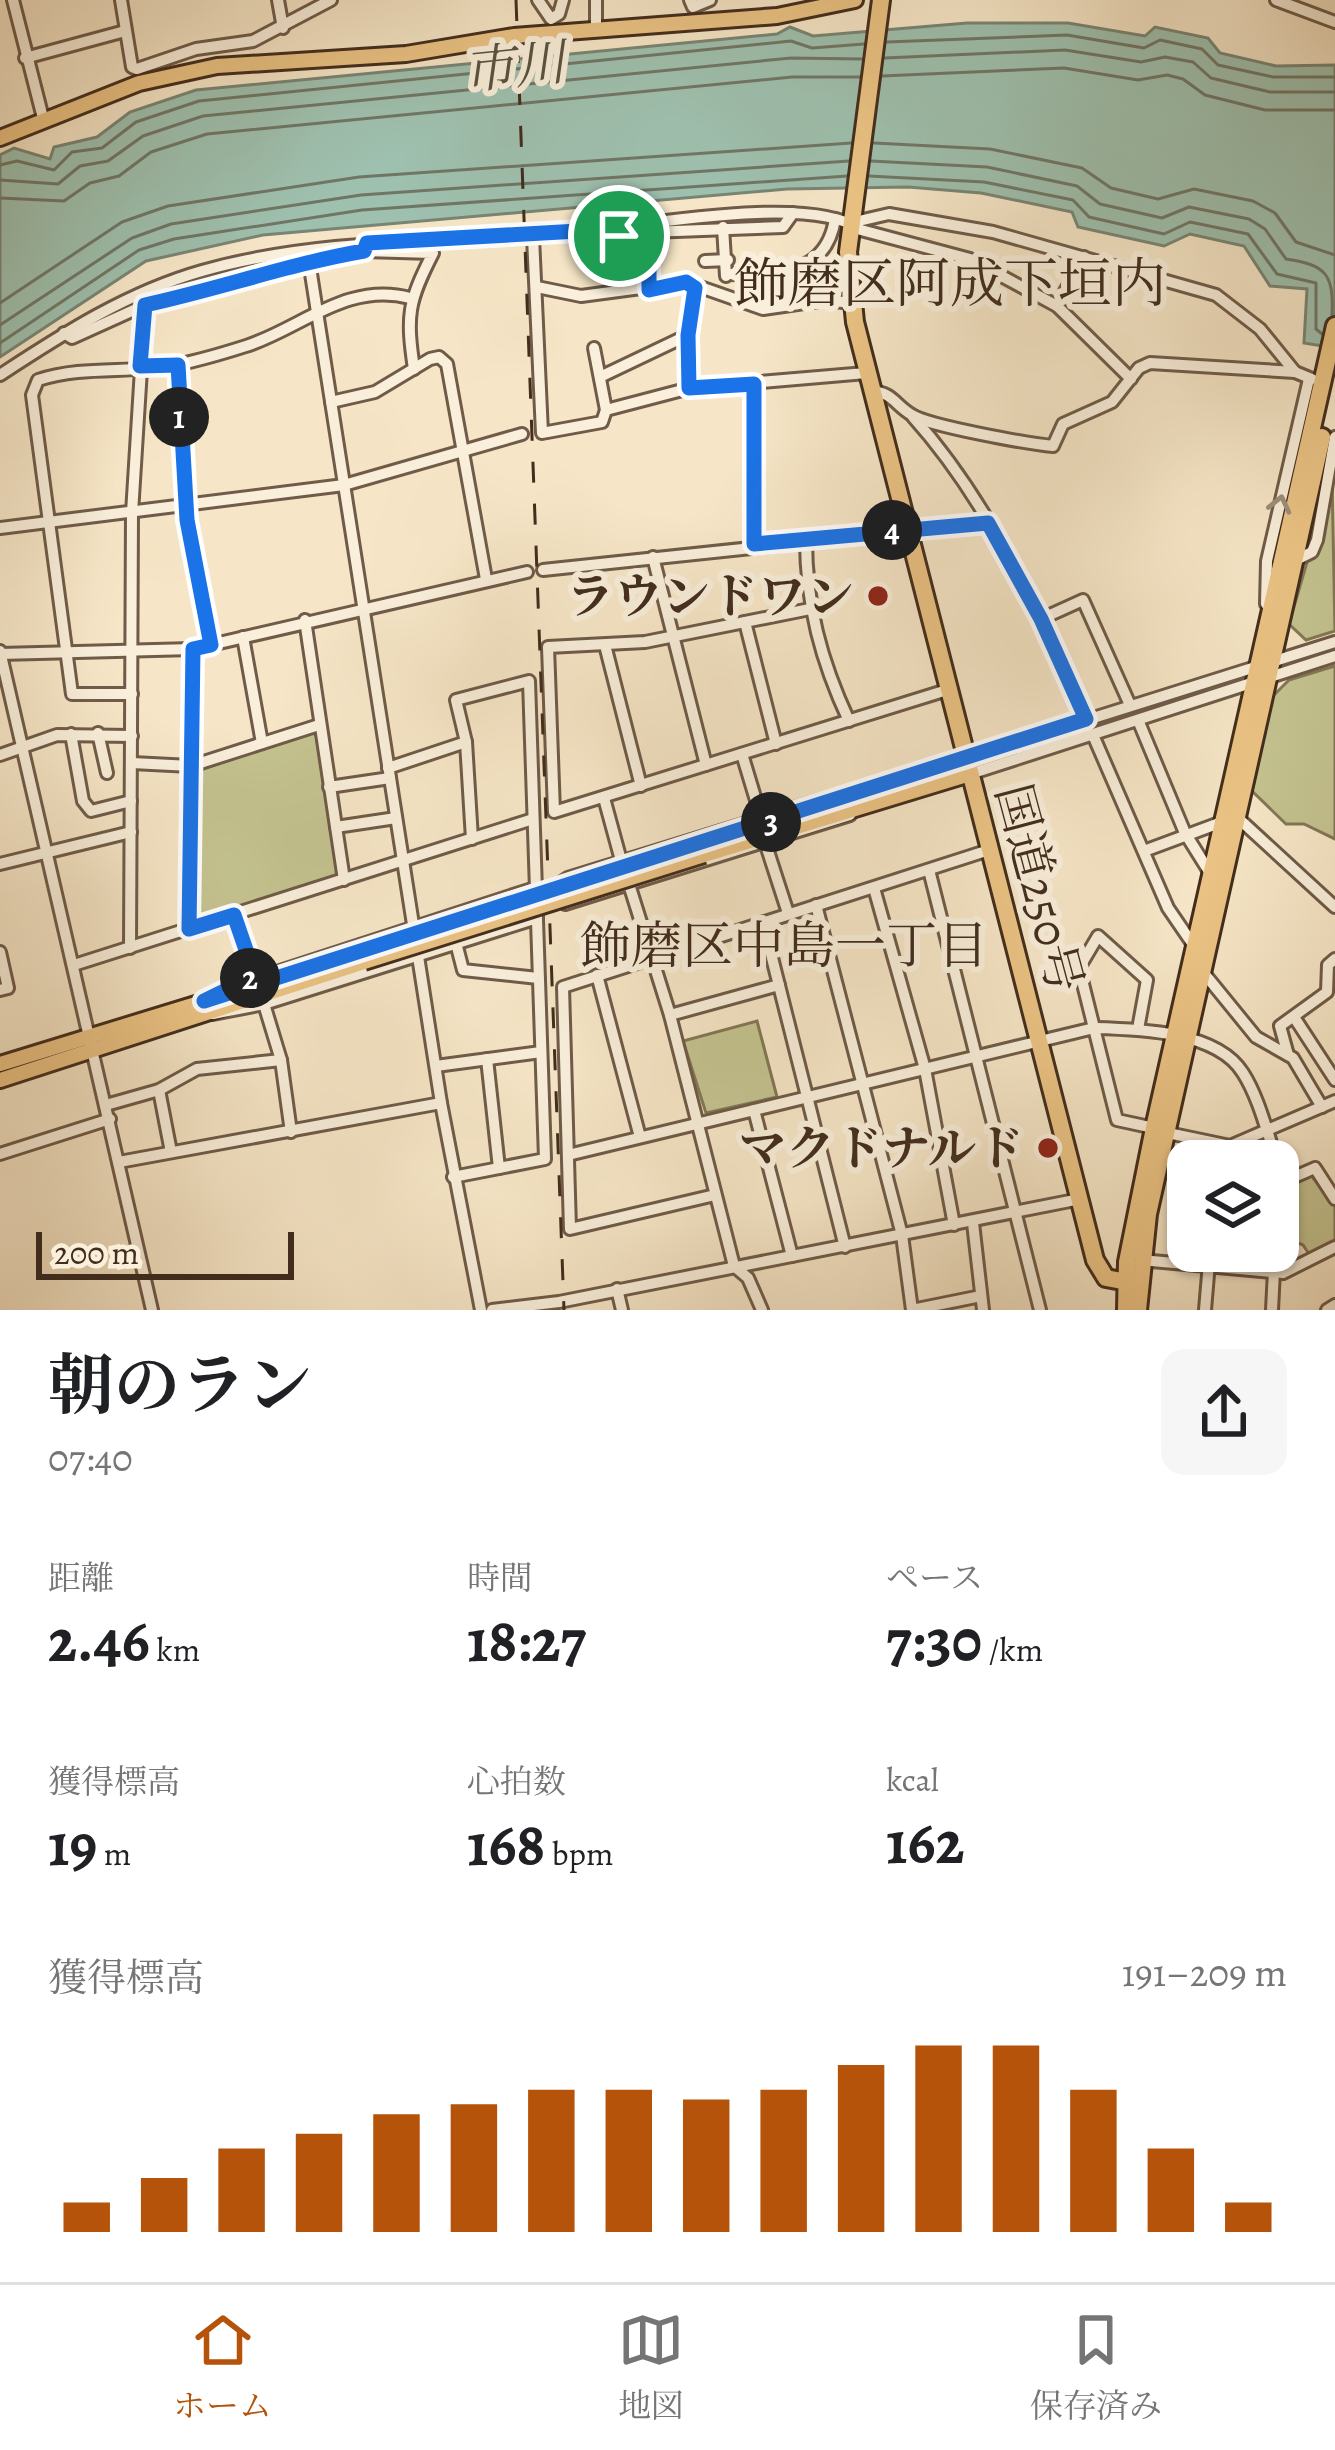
<!DOCTYPE html>
<html lang="ja">
<head>
<meta charset="utf-8">
<style>
  :root { --surface:#fff; --page:#f6f6f6; --text:#202124; --muted:#757577; --line:#e0e0e0; --accent:#b45309 }
  body { margin:0; font-family:Alegreya,"Noto Serif JP",serif; background:var(--page); color:var(--text); height:100vh; display:flex; flex-direction:column; font-size:45px; white-space:nowrap }
  * { box-sizing:border-box; margin:0 }
  p { font-size:39px; color:var(--muted) }
  .icon { flex:none; width:66px; height:66px; fill:none; stroke:currentColor; stroke-width:2; stroke-linecap:round; stroke-linejoin:round }
  .map { position:relative; height:1310px; overflow:hidden }
  .drawer { display:flex; flex-direction:column; background:var(--surface); flex:1 }
  .drawer>* { flex:none }
  .tools { position:absolute; left:1167px; top:1140px; display:grid; gap:24px }
  .tools a { display:grid; place-items:center; width:132px; height:132px; border-radius:24px; background:var(--surface); box-shadow:0 3px 9px #0004; font-size:60px }
  .scale { position:absolute; left:36px; bottom:30px; width:258px; box-sizing:border-box; padding-left:12px; border:6px solid #422d1d; border-top:0; font-size:33px; line-height:42px; white-space:nowrap; color:#422d1d; -webkit-text-stroke:9px #f9efdb; paint-order:stroke }
  .pin { position:absolute; display:grid; place-items:center; width:102px; height:102px; color:#fff; margin:-51px; border:6px solid #fff; border-radius:50%; box-shadow:0 3px 12px #0007 }
  .km { position:absolute; width:60px; height:60px; margin:-30px; border-radius:50%; background:#222; color:#fff; font-size:33px; line-height:60px; text-align:center }
  .round { display:grid; place-items:center; flex:none; width:126px; height:126px; border-radius:24px; background:var(--page) }
  .overview { display:flex; align-items:center; justify-content:space-between; height:204px; padding:0 48px }
  h1 { font-size:66px; font-weight:700; line-height:90px }
  .figures { display:grid; grid-template-columns:repeat(3,1fr); gap:18px; height:204px; padding:12px 48px }
  .figures div { display:grid; align-content:center }
  .figures b { font-size:60px; font-weight:700 }
  .figures small { font-size:33px; font-weight:400 }
  .figures p { font-size:33px }
  .chart { height:336px; padding:24px 48px }
  .chart p { display:flex; justify-content:space-between }
  .chart svg { width:100%; height:216px; margin-top:12px; stroke:var(--accent); stroke-width:6 }
  .tabs { display:flex; justify-content:space-around; align-items:center; height:168px; border-top:3px solid var(--line); background:var(--surface); font-size:33px; color:var(--muted) }
  .tabs a { display:grid; justify-items:center; gap:6px }
  .tabs .current { color:var(--accent) }
  .map>svg:first-child { display:block }
  .green { fill:#c4c390; stroke:#837856; stroke-width:3 }
  .water { fill:#9ec0ae; stroke:#798574; stroke-width:3 }
  .lines { fill:none; stroke-linecap:round; stroke-linejoin:round }
  .shore { stroke:#707666; stroke-width:3 }
  .minor-casing { stroke:#6f5b48; stroke-width:16 }
  .major-casing { stroke:#422d1d; stroke-width:20 }
  .highway-casing { stroke:#422d1d; stroke-width:22 }
  .minor { stroke:#f9efdb; stroke-width:10 }
  .major { stroke:#ebc384; stroke-width:14 }
  .highway { stroke:#ebc384; stroke-width:16 }
  .rail { stroke:#422d1d; stroke-width:3; stroke-dasharray:21 21; stroke-linecap:butt }
  .major-bridge-casing { stroke:#422d1d; stroke-width:20; stroke-linecap:butt }
  .major-bridge { stroke:#ebc384; stroke-width:14 }
  .oneway { stroke:#9e8e7c }
  .route-casing { stroke:#fff; stroke-width:24 }
  .route { stroke:#1a73e8; stroke-width:15 }
  .poi-dot { fill:#8f2418; stroke:#f9efdb; stroke-width:4.5 }
  .labels { text-anchor:middle; stroke-width:12; stroke-linejoin:round; paint-order:stroke }
  .poi-label { font-size:48px; font-weight:bold; fill:#422d1d; stroke:#f9efdb; text-anchor:end }
  .street-label { font-size:48px; fill:#422d1d; stroke:#f9efdb }
  .water-label { font-size:51px; font-style:italic; fill:#595241; stroke:#f9efdb }
  .neighbourhood-label { font-size:51px; fill:#422d1d; stroke:#f9efdb }
  .quarter-label { font-size:54px; fill:#422d1d; stroke:#f9efdb }
</style>
</head>
<body>
<div class="map">
<svg width="1335" height="1310" viewBox="0 0 1335 1310">
  <rect width="100%" height="100%" fill="#f6e6c7"/>
  <filter id="stains"><feTurbulence type="fractalNoise" baseFrequency=".00167" numOctaves="4"/><feColorMatrix values="0 0 0 0 .2 0 0 0 0 .09 0 0 0 0 .02 0 0 0 .5 -.17"/></filter>
  <radialGradient id="worn" r=".72"><stop offset=".6" stop-color="#630" stop-opacity="0"/><stop offset="1" stop-color="#630" stop-opacity=".3"/></radialGradient>
  <g class="green">
    <path d="M 1332,476 L 1335,631 L 1306,640 L 1289,624 Z"/>
    <path d="M 1335,666 L 1335,839 L 1304,824 L 1286,824 L 1252,791 L 1273,696 L 1289,680 Z"/>
    <path d="M 311,731 L 316,735 L 339,876 L 196,924 L 195,772 Z"/>
    <path d="M 757,1021 L 777,1097 L 706,1113 L 683,1041 Z"/>
    <path d="M 1311,1175 L 1335,1206 L 1335,1242 L 1311,1257 L 1303,1245 L 1281,1236 L 1288,1184 Z"/>
  </g>
  <path class="water" d="M 967,23 L 1068,23 L 1145,36 L 1155,27 L 1208,38 L 1220,53 L 1276,66 L 1335,65 L 1335,348 L 1304,343 L 1307,289 L 1270,286 L 1244,246 L 1190,234 L 1164,246 L 1078,227 L 1072,212 L 981,193 L 908,187 L 787,189 L 263,235 L 146,261 L 0,357 L 0,155 L 14,148 L 50,159 L 54,147 L 97,137 L 130,112 L 196,90 L 777,34 L 790,27 L 813,36 Z"/>
  <g class="lines">
    <g class="shore">
      <path d="M 887,42 L 1067,35 L 1144,48 L 1160,40 L 1202,49 L 1218,65 L 1273,77 L 1335,77"/>
      <path d="M 885,58 L 1065,50 L 1141,62 L 1165,57 L 1193,62 L 1211,78 L 1270,92 L 1335,92"/>
      <path d="M 882,76 L 1064,68 L 1138,80 L 1167,75 L 1183,79 L 1205,95 L 1265,110 L 1335,110"/>
      <path d="M 874,143 L 990,149 L 1082,168 L 1111,188 L 1158,199 L 1194,189 L 1253,201 L 1275,213 L 1296,242 L 1335,255"/>
      <path d="M 871,161 L 987,167 L 1077,186 L 1100,204 L 1162,218 L 1189,207 L 1249,219 L 1265,229 L 1286,259 C 1326,265 1334,274 1332,315"/>
      <path d="M 0,165 L 17,161 L 54,170 L 72,152 L 102,148 L 136,122 L 199,101 L 791,41 L 812,48 L 864,44"/>
      <path d="M 869,176 L 984,182 L 1073,200 L 1089,217 L 1164,234 L 1190,222 L 1248,234 L 1277,274 L 1316,283 L 1316,329 L 1322,334"/>
      <path d="M 0,180 L 58,184 L 80,166 L 108,161 L 143,136 L 203,116 L 791,58 L 862,59"/>
      <path d="M 0,198 L 64,201 L 90,183 L 119,176 L 151,152 L 207,134 L 792,77 L 860,77"/>
      <path d="M 0,303 L 122,222 L 168,206 L 359,177 L 851,143"/>
      <path d="M 0,325 L 132,238 L 171,224 L 361,195 L 849,161"/>
      <path d="M 0,343 L 139,250 L 174,239 L 362,210 L 847,176"/>
    </g>
    <g class="minor-casing">
      <g id="minor">
        <path d="M 13,0 L 43,118"/>
        <path d="M 121,0 L 132,67 L 137,69 L 196,49 L 253,41 L 331,0"/>
        <path d="M 278,0 L 283,28"/>
        <path d="M 538,0 L 551,19 L 559,14 L 563,0"/>
        <path d="M 690,0 L 693,7 L 710,0"/>
        <path d="M 1276,0 L 1335,22"/>
        <path d="M 596,29 L 596,0"/>
        <path d="M 25,58 L 125,31"/>
        <path d="M 850,223 L 889,214 L 993,232 L 1216,295 L 1260,329 L 1295,372"/>
        <path d="M 723,227 L 726,276"/>
        <path d="M 596,230 L 602,240 L 649,232 L 649,290"/>
        <path d="M 649,232 L 783,227 L 793,213"/>
        <path d="M 533,237 L 542,433 L 602,422 L 606,410 L 690,388 L 866,373"/>
        <path d="M 364,251 L 433,253 C 408,302 406,315 414,369"/>
        <path d="M 309,261 L 441,1103 L 481,1310"/>
        <path d="M 705,261 L 728,260"/>
        <path d="M 726,274 C 774,275 826,277 835,219"/>
        <path d="M 537,287 L 581,296 L 686,282 L 763,309 L 825,300 L 852,303"/>
        <path d="M 1057,306 L 1084,257"/>
        <path d="M 64,333 L 72,338 L 145,305 L 222,288 L 280,267 L 364,251 L 367,243"/>
        <path d="M 594,348 L 606,410"/>
        <path d="M 179,365 L 186,520 L 211,645"/>
        <path d="M 0,375 C 64,333 128,292 202,271 C 311,240 425,242 537,236 C 609,233 805,189 861,230 L 970,259 L 1057,306 L 1131,379"/>
        <path d="M 602,376 L 688,335"/>
        <path d="M 754,384 L 754,544"/>
        <path d="M 690,388 L 688,335 L 695,288"/>
        <path d="M 872,391 C 893,393 895,405 912,415 C 929,426 1030,444 1053,446 L 1063,424 L 1112,402 L 1139,368 L 1150,363 L 1295,372 L 1312,379"/>
        <path d="M 331,402 L 375,392 L 430,359 L 439,357 L 447,364 L 486,579"/>
        <path d="M 913,417 C 991,504 1039,614 1086,719"/>
        <path d="M 0,528 L 344,485 L 522,434"/>
        <path d="M 806,539 C 806,605 821,661 849,721"/>
        <path d="M 653,557 L 706,765"/>
        <path d="M 1296,560 L 1312,552 L 1317,540 L 1335,437"/>
        <path d="M 543,570 L 988,523"/>
        <path d="M 1266,604 L 1267,561 L 1309,379"/>
        <path d="M 810,609 L 645,642 L 548,647 L 554,812 L 947,690"/>
        <path d="M 1041,619 L 1083,600 L 1130,705"/>
        <path d="M 305,620 L 344,880"/>
        <path d="M 745,622 L 776,744"/>
        <path d="M 243,637 L 262,743"/>
        <path d="M 605,645 L 641,786"/>
        <path d="M 0,651 L 152,1310"/>
        <path d="M 0,654 L 193,649 L 527,572"/>
        <path d="M 132,694 L 72,694 L 32,395 L 38,380 C 85,365 128,374 175,365 C 197,361 224,353 246,346 C 300,329 347,281 410,298"/>
        <path d="M 1138,720 L 1185,833 L 1210,873"/>
        <path d="M 98,733 L 107,773"/>
        <path d="M 71,734 L 83,801 L 91,811 L 131,801"/>
        <path d="M 1093,735 L 1168,908 L 1194,946"/>
        <path d="M 742,754 L 761,817"/>
        <path d="M 0,755 L 57,735 L 132,736"/>
        <path d="M 966,758 L 1335,642"/>
        <path d="M 132,763 L 191,766 L 319,725"/>
        <path d="M 388,768 L 466,742"/>
        <path d="M 970,774 L 1335,656"/>
        <path d="M 329,787 L 390,778"/>
        <path d="M 837,795 L 568,878 L 562,882 L 565,904 L 850,815"/>
        <path d="M 604,798 L 622,864"/>
        <path d="M 1238,818 L 1335,907"/>
        <path d="M 336,827 L 396,818"/>
        <path d="M 766,845 L 788,913"/>
        <path d="M 1144,851 L 1222,822"/>
        <path d="M 0,864 L 131,832"/>
        <path d="M 929,870 L 1040,1310"/>
        <path d="M 628,881 L 670,1015 L 734,1266 L 748,1278 L 762,1310"/>
        <path d="M 874,888 L 925,1069 L 954,1225"/>
        <path d="M 816,905 L 902,1235 L 912,1310 L 981,1296"/>
        <path d="M 234,915 L 255,976"/>
        <path d="M 763,922 L 845,1247"/>
        <path d="M 189,929 L 193,649"/>
        <path d="M 456,943 L 463,970 L 538,978"/>
        <path d="M 130,948 L 132,513 L 145,305"/>
        <path d="M 0,952 L 8,988 L 0,990"/>
        <path d="M 74,965 L 533,819"/>
        <path d="M 1203,972 L 1256,1037 L 1293,1058 L 1322,1107"/>
        <path d="M 597,975 L 640,1137"/>
        <path d="M 215,992 L 535,888"/>
        <path d="M 264,1004 L 281,1060 L 291,1132"/>
        <path d="M 213,1014 L 264,1004 L 537,918"/>
        <path d="M 670,1015 L 779,985"/>
        <path d="M 1294,1017 L 1335,1080"/>
        <path d="M 1138,1029 L 1147,980 L 1098,936 L 1079,968 L 1117,1120 L 1154,1128"/>
        <path d="M 1288,1055 L 1280,1026 L 1327,992 L 1328,965 L 1335,959"/>
        <path d="M 487,1059 L 499,1168"/>
        <path d="M 436,1066 L 541,1052"/>
        <path d="M 159,1090 L 171,1152"/>
        <path d="M 106,1105 L 159,1090 L 197,1069 L 281,1060"/>
        <path d="M 754,1110 L 792,1256"/>
        <path d="M 1168,1133 L 1230,1146 L 1335,1101"/>
        <path d="M 0,1154 L 110,1119"/>
        <path d="M 568,1155 L 1094,1028 C 1139,1029 1217,1031 1243,1073 C 1259,1098 1267,1133 1277,1161"/>
        <path d="M 119,1162 L 441,1103"/>
        <path d="M 1278,1163 L 1285,1181 L 1278,1230"/>
        <path d="M 453,1177 L 545,1159 L 529,681 L 456,700 L 466,742 L 472,839"/>
        <path d="M 1285,1181 L 1315,1168 L 1335,1199"/>
        <path d="M 715,1195 L 570,1229 L 563,987 L 989,850"/>
        <path d="M 973,1223 L 983,1310"/>
        <path d="M 1141,1260 L 1283,1273 L 1335,1247"/>
        <path d="M 617,1289 L 622,1310"/>
        <path d="M 492,1310 L 559,1302 L 1080,1199"/>
        <path d="M 1205,1310 L 1210,1251"/>
        <path d="M 1272,1310 L 1275,1251"/>
        <path d="M 1327,1310 L 1335,1305"/>
      </g>
    </g>
    <g class="major-casing">
      <g id="major">
        <path d="M 0,138 L 139,83 L 217,66 L 406,54 L 514,36 L 777,16 L 855,0"/>
        <path d="M 700,844 L 966,758"/>
        <path d="M 704,855 L 970,774"/>
        <path d="M 0,1064 L 362,953"/>
        <path d="M 0,1080 L 364,962"/>
      </g>
    </g>
    <g class="highway-casing">
      <g id="highway">
        <path d="M 881,0 L 848,252 L 855,322 L 1095,1260 L 1106,1278 L 1138,1284"/>
        <path d="M 1126,1310 L 1127,1262 L 1154,1128 L 1335,326"/>
        <path d="M 1138,1310 L 1148,1214 L 1322,437"/>
      </g>
    </g>
    <use href="#minor" class="minor"/>
    <use href="#major" class="major"/>
    <use href="#highway" class="highway"/>
    <path class="rail" d="M 516,0 L 564,1310"/>
    <g class="major-bridge-casing">
      <g id="major-bridge">
        <path d="M 362,953 L 700,844"/>
        <path d="M 364,962 L 704,855"/>
      </g>
    </g>
    <use href="#major-bridge" class="major-bridge"/>
  </g>
  <defs><path id="oneway-chevron" d="M-2-3.5L2.5 0L-2 3.5" fill="none" stroke-width="1.6" stroke-linecap="round" stroke-linejoin="round" transform="scale(3)"/></defs>
  <use class="oneway" href="#oneway-chevron" transform="translate(1280 504) rotate(-77)"/>
  <g class="lines">
    <g class="route-casing">
      <path id="route" d="M 596,230 L 602,240 L 649,232 L 649,290 L 686,282 L 695,288 L 688,335 L 689,388 L 754,384 L 754,544 L 988,523 L 1041,619 L 1086,719 L 204,1001 L 255,976 L 234,915 L 189,929 L 193,649 L 211,645 L 187,520 L 178,365 L 140,366 L 145,305 C 219,289 289,264 364,251 L 367,243 Z"/>
    </g>
    <use href="#route" class="route"/>
  </g>
  <g class="poi-dot">
    <circle cx="878" cy="596" r="12"/>
    <circle cx="1048" cy="1148" r="12"/>
  </g>
  <g class="labels">
    <g class="poi-label">
      <text x="854" y="613">ラウンドワン</text>
      <text x="1024" y="1165">マクドナルド</text>
    </g>
    <g class="street-label">
      <text transform="translate(1040 888) rotate(75)" y="17">国道250号</text>
    </g>
    <g class="water-label">
      <text transform="translate(514 66) rotate(-6)" y="18">市川</text>
    </g>
    <g class="neighbourhood-label">
      <text x="784" y="963">飾磨区中島一丁目</text>
    </g>
    <g class="quarter-label">
      <text x="950" y="302">飾磨区阿成下垣内</text>
    </g>
  </g>
  <rect width="100%" height="100%" filter="url(#stains)"/>
  <rect width="100%" height="100%" fill="url(#worn)"/>
</svg>
<div class="tools">
<a><svg class="icon" aria-label="layers" viewBox="0 0 24 24"><path d="M12 4l9 5-9 5-9-5zM3 14l9 5 9-5"/></svg></a>
</div>
<div class="scale">200 m</div>
<div class="pin" style="left:619px;top:236px;background:#1e9e55"><svg class="icon" aria-label="arrive" viewBox="0 0 24 24"><path d="M6 21V4h12l-3 4 3 4H6"/></svg></div>
<b class="km" style="left:179px;top:417px">1</b>
<b class="km" style="left:250px;top:978px">2</b>
<b class="km" style="left:771px;top:822px">3</b>
<b class="km" style="left:892px;top:530px">4</b>
</div>
<section class="drawer">
<div class="overview"><div><h1>朝のラン</h1><p>07:40</p></div><a class="round"><svg class="icon" aria-label="share" viewBox="0 0 24 24"><path d="M12 15V3M7 8l5-5 5 5M5 13v7h14v-7"/></svg></a></div>
<div class="figures">
<div><p>距離</p><b>2.46<small> km</small></b></div>
<div><p>時間</p><b>18:27</b></div>
<div><p>ペース</p><b>7:30<small> /km</small></b></div>
</div>
<div class="figures">
<div><p>獲得標高</p><b>19<small> m</small></b></div>
<div><p>心拍数</p><b>168<small> bpm</small></b></div>
<div><p>kcal</p><b>162</b></div>
</div>
<div class="chart"><p><span>獲得標高</span>191–209 m</p>
<svg viewBox="0 0 160 44" preserveAspectRatio="none"><path d="M5 44V38M15 44V33M25 44V27M35 44V24M45 44V20M55 44V18M65 44V15M75 44V15M85 44V17M95 44V15M105 44V10M115 44V6M125 44V6M135 44V15M145 44V27M155 44V38"/></svg>
</div>
</section>
<nav class="tabs">
<a class="current"><svg class="icon" aria-label="home" viewBox="0 0 24 24"><path d="M3 11l9-7 9 7M6 9v11h12V9"/></svg>ホーム</a>
<a><svg class="icon" aria-label="map" viewBox="0 0 24 24"><path d="M3 6l6-2 6 2 6-2v14l-6 2-6-2-6 2zM9 4v14M15 6v14"/></svg>地図</a>
<a><svg class="icon" aria-label="saved" viewBox="0 0 24 24"><path d="M7 4h10v16l-5-4-5 4z"/></svg>保存済み</a>
</nav>
</body>
</html>
